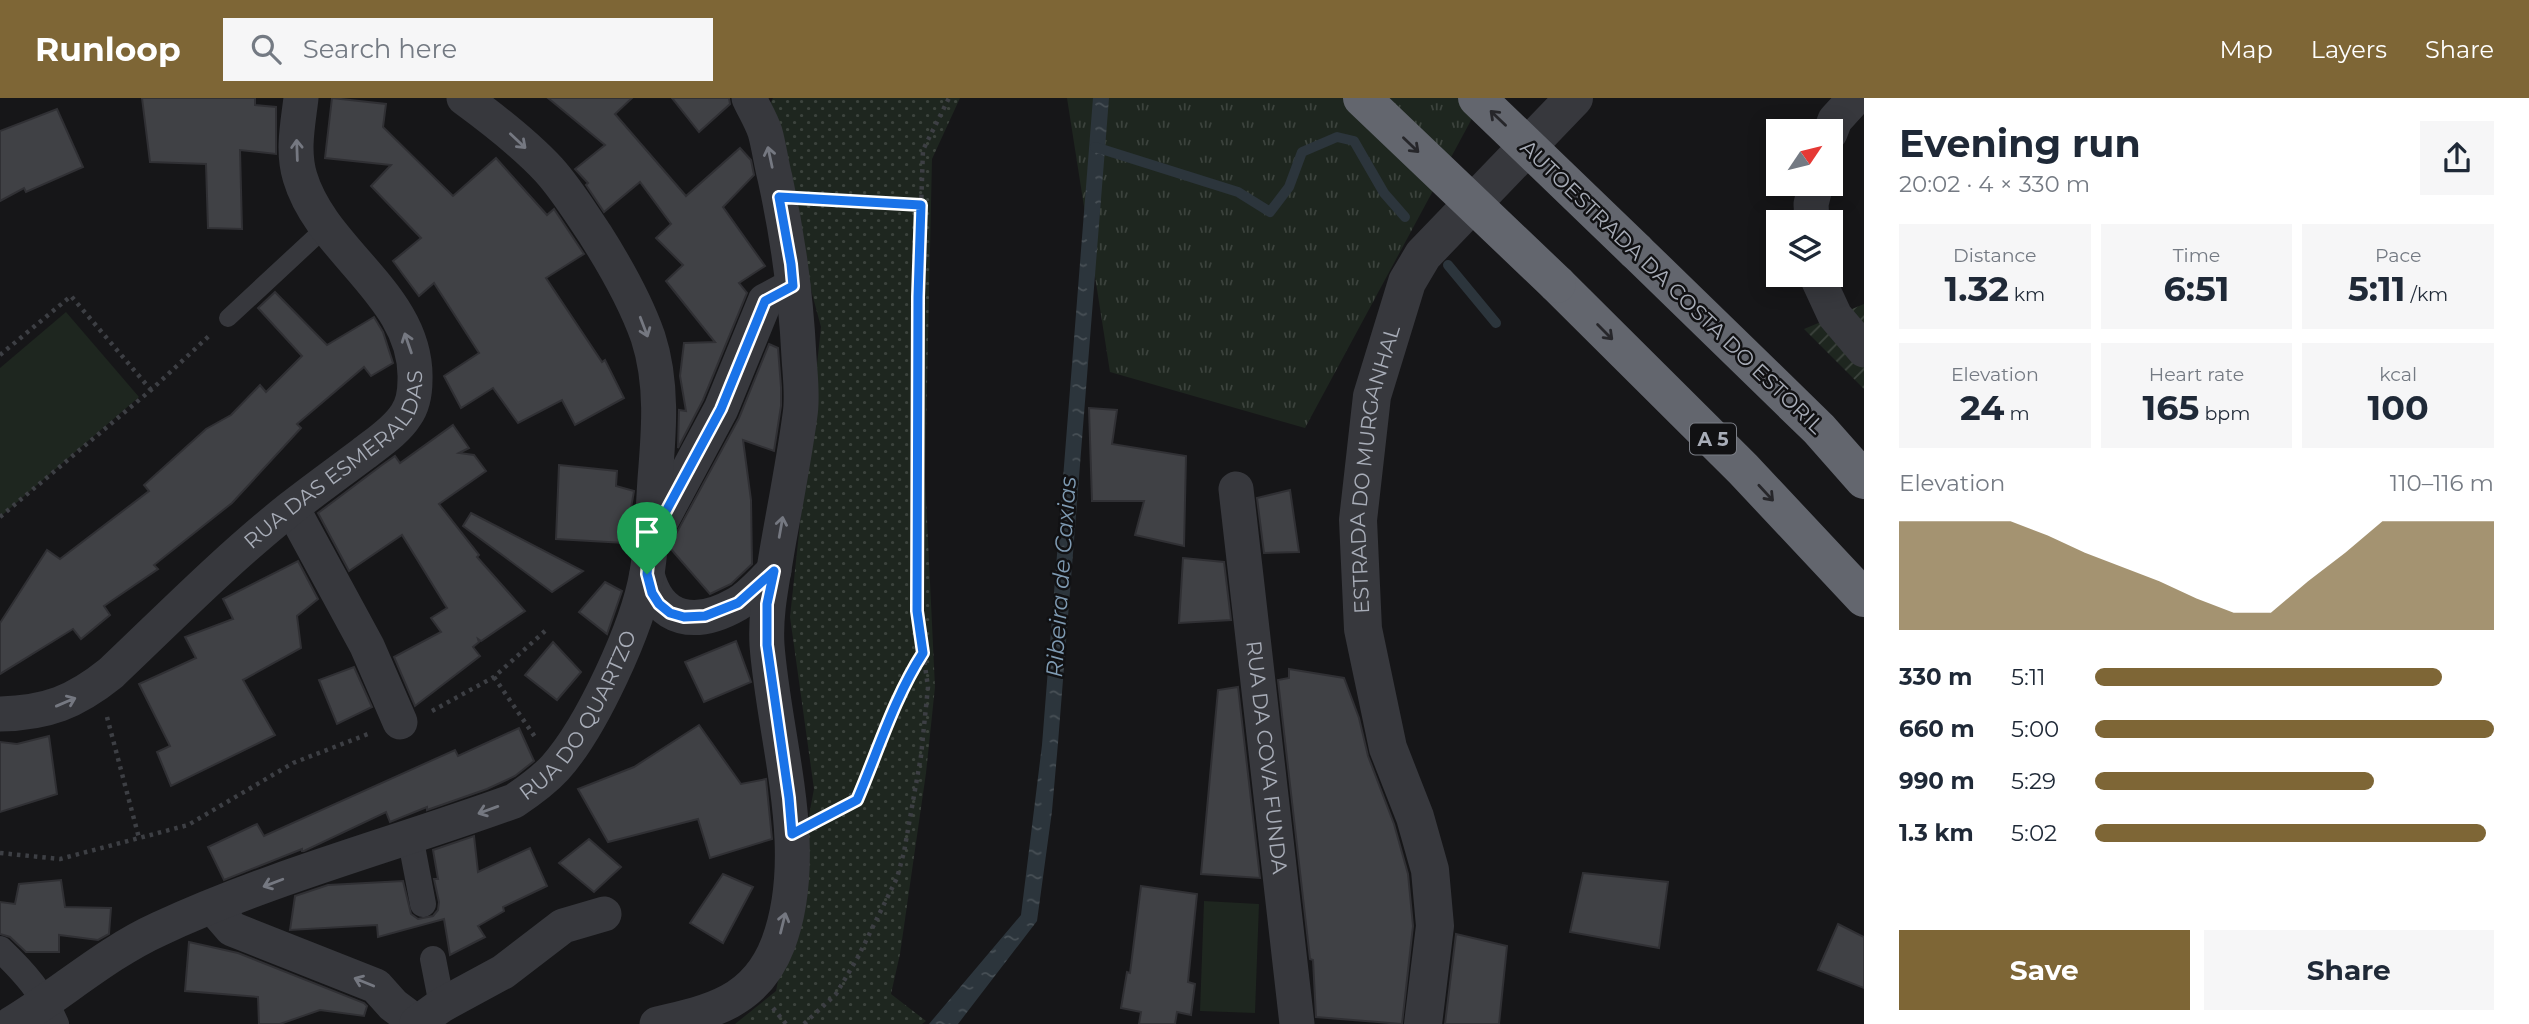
<!DOCTYPE html>
<html lang="en">
<head>
<meta charset="utf-8">
<style>
  :root { --surface:#fff; --page:#f6f6f7; --text:#1f2937; --muted:#747a83; --accent:#7e6636 }
  body { margin:0; font-family:Montserrat,sans-serif; background:var(--page); color:var(--text); height:100vh; display:flex; flex-direction:column; font-size:26px; white-space:nowrap }
  * { box-sizing:border-box; margin:0 }
  p { font-size:23px; color:var(--muted) }
  .icon { flex:none; width:38px; height:38px; fill:none; stroke:currentColor; stroke-width:2; stroke-linecap:round; stroke-linejoin:round }
  .map { position:relative; flex:1; overflow:hidden }
  .details { display:flex; flex-direction:column; background:var(--surface); width:665px }
  .details>* { flex:none }
  .needle { width:46px; rotate:55deg }
  .fabs { position:absolute; left:1766px; top:21px; display:grid; gap:14px }
  .fabs a { display:grid; place-items:center; width:77px; height:77px; border-radius:0px; background:var(--surface); box-shadow:0 4px 18px #0003; font-size:35px }
  .pin { position:absolute; display:grid; place-items:center; width:60px; height:60px; color:#fff; margin:-72px -30px; border-radius:50% 50% 50% 0; rotate:-45deg; box-shadow:0 0 7px #0007 }
  .pin .icon { rotate:45deg }
  .round { display:grid; place-items:center; flex:none; width:74px; height:74px; border-radius:0px; background:var(--page) }
  .head { display:flex; align-items:center; justify-content:space-between; height:119px; padding:0 35px }
  h1 { font-size:38px; font-weight:700; line-height:52px }
  .stats { display:grid; grid-template-columns:repeat(3,1fr); gap:10px; height:119px; padding:7px 35px }
  .stats div { display:grid; align-content:center; border-radius:0px; background:var(--page); text-align:center }
  .stats b { font-size:35px; font-weight:700 }
  .stats small { font-size:19px; font-weight:400 }
  .stats p { font-size:19px }
  .chart { height:196px; padding:14px 35px }
  .chart p { display:flex; justify-content:space-between }
  .chart svg { width:100%; height:126px; margin-top:7px; fill:var(--accent); opacity:.7 }
  .action { display:flex; gap:14px; margin-top:auto; padding:14px 35px }
  .action a { flex:1; height:80px; border-radius:0px; background:var(--accent); color:#fff; font-size:28px; font-weight:700; line-height:80px; text-align:center }
  .action a+a { background:var(--page); color:var(--text) }
  ul { padding:0 35px; list-style:none; font-size:23px }
  li { display:grid; grid-template-columns:112px 84px 1fr; align-items:center; height:52px }
  li i { height:18px; border-radius:9px; background:var(--accent) }
  header { display:flex; align-items:center; gap:42px; box-sizing:border-box; height:98px; padding:0 35px; background:var(--accent); color:#fff }
  header strong { font-size:33px }
  nav { display:flex; gap:38px; margin-inline-start:auto; font-size:24px }
  .search { width:490px; height:63px; background:var(--page); display:flex; align-items:center; gap:18px; box-sizing:border-box; padding:0 24px; border-radius:0px; color:var(--muted); font-size:26px }
  main { display:flex; flex:1; min-height:0 }
  .map>svg:first-child { display:block }
  .grass { fill:url(#grass-tufts) }
  .park { fill:url(#park-dots) }
  .garden { fill:url(#garden-furrows) }
  .pitch { fill:#1e261f }
  .water { fill:url(#water-ripples) }
  .lines { fill:none; stroke-linecap:round; stroke-linejoin:round }
  .stream { stroke:#2c353c; stroke-width:10 }
  .building { fill:#404145; stroke:#303034; stroke-width:2 }
  .path { stroke:#3d3f44; stroke-width:4.5; stroke-dasharray:3.5 5; stroke-linecap:butt }
  .service { stroke:#37383d; stroke-width:18 }
  .pedestrian { stroke:#37383d; stroke-width:26 }
  .minor { stroke:#37383d; stroke-width:35 }
  .tertiary { stroke:#37383d; stroke-width:38 }
  .motorway { stroke:#63666e; stroke-width:38 }
  .motorway-bridge { stroke:#63666e; stroke-width:38 }
  .oneway { stroke:#26262a }
  .oneway2 { stroke:#757881 }
  .route-casing { stroke:#fff; stroke-width:14 }
  .route { stroke:#1a73e8; stroke-width:9 }
  .labels { text-anchor:middle; stroke-width:5; stroke-linejoin:round; paint-order:stroke }
  .shield { fill:#111113; stroke:#7b7e86; stroke-width:2 }
  .shield-label { font-size:19px; font-weight:bold; fill:#a8adb8 }
  .street-label { font-size:21px; fill:#a8adb8; stroke:#111113 }
  .water-label { font-size:23px; font-style:italic; fill:#7f9bb3; stroke:#111113 }
</style>
</head>
<body>
<header>
<strong>Runloop</strong>
<div class="search"><svg class="icon" aria-label="search" viewBox="0 0 24 24"><circle cx="10" cy="10" r="6"/><path d="M15 15l6 6"/></svg>Search here</div>
<nav><a>Map</a><a>Layers</a><a>Share</a></nav>
</header>
<main>
<div class="map">
<svg width="1864" height="926" viewBox="0 0 1864 926">
  <defs>
    <pattern id="grass-tufts" width="24" height="20" patternUnits="userSpaceOnUse" patternTransform="scale(1.75)"><rect width="24" height="20" fill="#1e261f"/><path d="M3 7l-1-3M5 7V3M7 7l1-3M15 17l-1-3M17 17v-4M19 17l1-3" fill="none" stroke="#3c433d"/></pattern>
    <pattern id="park-dots" width="8" height="8" patternUnits="userSpaceOnUse" patternTransform="scale(1.75)"><rect width="8" height="8" fill="#1e261f"/><path d="M2 2h.1M6 6h.1" fill="none" stroke="#3c433d" stroke-width="1.8" stroke-linecap="round"/></pattern>
    <pattern id="garden-furrows" width="10" height="10" patternUnits="userSpaceOnUse" patternTransform="scale(1.75)"><rect width="10" height="10" fill="#1e261f"/><path d="M-1 1l2-2M0 10L10 0M9 11l2-2" fill="none" stroke="#3c433d"/></pattern>
    <pattern id="water-ripples" width="26" height="14" patternUnits="userSpaceOnUse" patternTransform="scale(1.75)"><rect width="26" height="14" fill="#2c353c"/><path d="M2 4q2-2 4 0t4 0M15 11q2-2 4 0t4 0" fill="none" stroke="#485056"/></pattern>
  </defs>
  <rect width="100%" height="100%" fill="#161618"/>
  <path class="grass" d="M 1067,0 L 1483,0 L 1305,330 L 1110,274 Z"/>
  <path class="park" d="M 773,0 L 960,0 L 932,61 L 925,379 L 935,589 L 926,675 L 900,856 L 891,896 L 926,923 L 922,926 L 735,926 L 776,893 L 814,691 L 790,519 L 821,229 L 764,17 Z"/>
  <path class="garden" d="M 1864,206 L 1864,291 L 1804,231 Z"/>
  <g class="pitch">
    <path d="M 66,214 L 139,299 L 0,419 L 0,270 Z"/>
    <path d="M 1204,803 L 1259,806 L 1255,915 L 1200,913 Z"/>
  </g>
  <path class="water" d="M 1093,0 L 1109,0 L 1058,645 L 1052,713 L 1037,823 L 958,926 L 929,926 L 1021,817 L 1042,647 Z"/>
  <g class="lines">
    <g class="stream">
      <path d="M 1095,49 L 1238,94 L 1270,114 L 1289,89 L 1302,54 L 1337,39 L 1354,43 L 1384,95 L 1405,119"/>
      <path d="M 1448,167 L 1496,225"/>
    </g>
  </g>
  <g class="building">
    <path d="M 142,0 L 255,0 L 255,7 L 276,9 L 276,56 L 240,52 L 242,131 L 208,130 L 206,66 L 150,64 Z"/>
    <path d="M 332,0 L 386,6 L 383,29 L 453,98 L 496,60 L 547,117 L 554,111 L 584,156 L 546,180 L 602,264 L 605,262 L 624,300 L 575,327 L 562,302 L 518,325 L 493,290 L 461,310 L 444,278 L 479,255 L 434,185 L 419,198 L 393,163 L 421,140 L 371,88 L 391,67 L 325,60 Z"/>
    <path d="M 548,0 L 632,0 L 615,16 L 686,98 L 740,50 L 751,62 L 754,77 L 723,109 L 765,168 L 739,185 L 747,195 L 703,302 L 678,350 L 679,312 L 686,313 L 680,278 L 684,245 L 715,244 L 666,183 L 683,167 L 656,140 L 671,126 L 640,84 L 604,114 L 586,87 L 588,85 L 575,71 L 605,47 Z"/>
    <path d="M 672,0 L 729,0 L 730,6 L 699,34 Z"/>
    <path d="M 57,11 L 83,69 L 26,94 L 24,90 L 0,103 L 0,33 Z"/>
    <path d="M 275,194 L 327,247 L 374,219 L 383,234 L 393,265 L 371,278 L 364,269 L 297,326 L 301,330 L 232,405 L 154,467 L 158,471 L 104,508 L 110,517 L 81,541 L 73,531 L 0,576 L 0,525 L 47,452 L 60,461 L 149,393 L 144,387 L 206,331 L 231,317 L 260,287 L 266,294 L 302,258 L 258,210 Z"/>
    <path d="M 769,246 L 778,250 L 781,289 L 781,308 L 774,353 L 743,342 L 751,402 L 752,466 L 731,486 L 710,496 L 670,450 L 671,445 L 739,320 Z"/>
    <path d="M 1089,310 L 1117,312 L 1112,346 L 1186,358 L 1184,448 L 1135,437 L 1144,403 L 1092,403 Z"/>
    <path d="M 453,327 L 469,350 L 459,355 L 474,357 L 486,373 L 439,406 L 479,457 L 477,459 L 525,513 L 481,543 L 478,541 L 479,544 L 473,549 L 480,558 L 415,608 L 394,559 L 441,534 L 431,520 L 447,510 L 402,437 L 349,473 L 318,415 L 382,367 L 395,358 L 400,365 Z"/>
    <path d="M 559,367 L 617,373 L 616,388 L 634,393 L 625,445 L 556,441 Z"/>
    <path d="M 1290,392 L 1299,454 L 1264,455 L 1257,400 Z"/>
    <path d="M 471,415 L 583,473 L 552,494 L 463,428 Z"/>
    <path d="M 1183,460 L 1224,464 L 1231,522 L 1179,525 Z"/>
    <path d="M 298,463 L 318,501 L 297,518 L 301,550 L 243,582 L 275,637 L 171,688 L 157,654 L 170,648 L 139,586 L 196,560 L 185,539 L 233,521 L 223,501 Z"/>
    <path d="M 605,484 L 622,493 L 607,536 L 579,514 Z"/>
    <path d="M 736,543 L 751,584 L 704,604 L 685,564 Z"/>
    <path d="M 553,544 L 581,574 L 557,602 L 525,577 Z"/>
    <path d="M 354,569 L 372,609 L 337,626 L 319,582 Z"/>
    <path d="M 1289,571 L 1344,580 L 1359,620 L 1368,658 L 1394,726 L 1408,776 L 1413,828 L 1402,926 L 1316,919 L 1313,862 L 1310,861 L 1278,582 L 1289,580 Z"/>
    <path d="M 1238,589 L 1260,780 L 1201,776 L 1218,592 Z"/>
    <path d="M 699,627 L 741,686 L 766,681 L 772,741 L 710,760 L 698,721 L 608,744 L 578,691 L 634,669 Z"/>
    <path d="M 519,630 L 534,663 L 515,678 L 487,691 L 427,712 L 427,709 L 390,724 L 386,714 L 304,753 L 302,753 L 302,751 L 224,782 L 208,749 L 257,726 L 264,738 L 455,652 L 458,658 Z"/>
    <path d="M 49,638 L 57,696 L 0,714 L 0,644 L 17,646 Z"/>
    <path d="M 474,738 L 478,774 L 530,750 L 547,788 L 503,809 L 504,813 L 478,828 L 485,839 L 450,857 L 444,821 L 378,839 L 377,827 L 290,832 L 295,798 L 328,787 L 403,783 L 411,816 L 418,821 L 433,818 L 438,812 L 439,804 L 434,781 L 438,781 L 433,752 Z"/>
    <path d="M 589,741 L 621,769 L 594,794 L 559,765 Z"/>
    <path d="M 1583,775 L 1668,784 L 1659,850 L 1570,834 Z"/>
    <path d="M 723,776 L 753,789 L 723,845 L 690,825 Z"/>
    <path d="M 61,782 L 65,809 L 111,810 L 109,836 L 98,842 L 59,837 L 59,854 L 26,854 L 10,839 L 0,836 L 0,804 L 15,806 L 19,786 Z"/>
    <path d="M 1141,788 L 1197,796 L 1188,884 L 1195,886 L 1191,917 L 1177,914 L 1175,926 L 1139,926 L 1141,914 L 1121,910 L 1127,874 L 1130,875 Z"/>
    <path d="M 1838,826 L 1864,839 L 1864,890 L 1818,872 Z"/>
    <path d="M 1456,836 L 1507,848 L 1499,926 L 1445,926 Z"/>
    <path d="M 189,844 L 238,855 L 364,905 L 367,908 L 364,918 L 320,912 L 280,926 L 259,926 L 258,899 L 185,893 Z"/>
  </g>
  <g class="lines">
    <g class="path">
      <path d="M 815,101 L 921,107"/>
      <path d="M 0,257 L 71,198 L 151,292"/>
      <path d="M 0,419 L 151,292 L 210,237"/>
      <path d="M 494,579 L 535,639"/>
      <path d="M 432,613 L 494,579 L 545,533"/>
      <path d="M 107,619 L 139,740"/>
      <path d="M 823,720 L 857,702 C 878,653 893,601 922,556"/>
      <path d="M 0,755 L 60,761 L 188,727 L 293,665 L 368,636"/>
      <path d="M 773,910 L 786,926"/>
      <path d="M 804,926 L 836,896 L 858,859 L 897,780 L 904,754 L 921,658 L 928,589 L 917,513 L 918,199 L 923,52 L 949,0"/>
    </g>
    <path class="service" d="M 228,220 L 326,129"/>
    <g class="pedestrian">
      <path d="M 410,738 L 423,806"/>
      <path d="M 0,851 C 24,874 43,895 56,926"/>
      <path d="M 433,861 L 442,907"/>
    </g>
    <g class="minor">
      <path d="M 1830,35 L 1835,22 L 1855,0"/>
      <path d="M 1812,124 L 1811,106 L 1816,86"/>
      <path d="M 1816,177 L 1835,218 L 1864,252"/>
      <path id="s1" d="M 1236,391 L 1297,926"/>
      <path d="M 292,410 L 367,548 L 400,624"/>
      <path d="M 657,431 L 721,311 L 765,203 L 793,188"/>
      <path d="M 647,476 C 659,525 697,529 737,506 C 751,498 762,484 774,473"/>
      <path id="s2" d="M 0,616 C 47,615 75,604 111,575 C 170,519 227,461 291,410 C 314,392 339,374 363,356 C 377,345 396,333 406,317 C 413,307 415,294 415,282 C 418,198 322,154 300,79 C 292,53 298,26 301,0"/>
      <path d="M 213,809 L 232,831 L 376,888 L 393,907 L 417,925"/>
      <path d="M 417,925 L 442,907 L 503,874 L 563,828 L 604,816"/>
      <path id="s3" d="M 11,926 C 61,896 106,855 159,831 C 273,778 396,746 514,703 C 529,693 543,683 555,670 C 591,630 638,529 647,475 C 652,445 653,412 655,381 C 659,333 663,285 648,239 C 635,202 616,169 595,136 C 580,114 567,92 549,72 C 524,45 494,22 464,0"/>
      <path d="M 657,926 C 711,914 756,904 778,846 C 813,753 774,642 767,547 C 765,515 772,485 777,453 C 785,407 794,362 800,317 C 803,298 800,277 799,259 C 796,198 788,139 775,80 C 771,65 769,48 765,34 C 761,22 754,11 749,0"/>
    </g>
    <path class="tertiary" id="s4" d="M 1423,926 L 1435,828 L 1430,772 L 1415,719 L 1388,650 L 1363,531 L 1358,422 L 1372,298 L 1407,184 L 1423,157 L 1574,0"/>
    <g class="motorway">
      <path d="M 1636,153 L 1819,331 L 1864,382"/>
      <path d="M 1557,186 L 1743,371 L 1864,500"/>
    </g>
    <g class="motorway-bridge">
      <path d="M 1362,0 L 1557,186"/>
      <path d="M 1477,0 L 1636,153"/>
    </g>
  </g>
  <defs><path id="oneway-shaft" d="M-6 0H5M1.5-3L5.5 0L1.5 3" fill="none" stroke-width="1.6" stroke-linecap="round" stroke-linejoin="round" transform="scale(1.75)"/></defs>
  <g class="oneway">
    <use href="#oneway-shaft" transform="translate(1498 20) rotate(-136)"/>
    <use href="#oneway-shaft" transform="translate(1411 47) rotate(44)"/>
    <use href="#oneway-shaft" transform="translate(1605 234) rotate(45)"/>
    <use href="#oneway-shaft" transform="translate(1766 395) rotate(47)"/>
  </g>
  <g class="oneway2">
    <use href="#oneway-shaft" transform="translate(518 43) rotate(43)"/>
    <use href="#oneway-shaft" transform="translate(297 52) rotate(-92)"/>
    <use href="#oneway-shaft" transform="translate(770 59) rotate(-102)"/>
    <use href="#oneway-shaft" transform="translate(644 229) rotate(69)"/>
    <use href="#oneway-shaft" transform="translate(408 245) rotate(-109)"/>
    <use href="#oneway-shaft" transform="translate(781 429) rotate(-80)"/>
    <use href="#oneway-shaft" transform="translate(66 604) rotate(-23)"/>
    <use href="#oneway-shaft" transform="translate(488 712) rotate(160)"/>
    <use href="#oneway-shaft" transform="translate(273 785) rotate(159)"/>
    <use href="#oneway-shaft" transform="translate(783 825) rotate(-76)"/>
    <use href="#oneway-shaft" transform="translate(364 884) rotate(-158)"/>
  </g>
  <g class="lines">
    <g class="route-casing">
      <path id="route" d="M 779,99 L 921,107 L 918,199 L 917,513 L 923,555 C 894,600 878,653 857,702 L 792,736 L 789,700 L 767,547 L 767,506 L 774,473 L 738,505 L 705,518 L 684,519 L 670,515 L 659,506 L 652,495 L 647,476 L 650,443 L 721,311 L 765,203 L 793,188 L 791,166 Z"/>
    </g>
    <use href="#route" class="route"/>
  </g>
  <g class="labels">
    <rect class="shield" x="1690" y="325.5" width="46" height="31" rx="5"/>
    <g class="shield-label">
      <text x="1713" y="348">A 5</text>
    </g>
    <g class="street-label">
      <text transform="translate(1672 189) rotate(44)" y="7">AUTOESTRADA DA COSTA DO ESTORIL</text>
      <text dy="7" stroke="none"><textPath href="#s2" startOffset="434">RUA DAS ESMERALDAS</textPath></text>
      <text dy="7" stroke="none"><textPath href="#s4" startOffset="567">ESTRADA DO MURGANHAL</textPath></text>
      <text dy="7" stroke="none"><textPath href="#s3" startOffset="663">RUA DO QUARTZO</textPath></text>
      <text dy="7" stroke="none"><textPath href="#s1" startOffset="270">RUA DA COVA FUNDA</textPath></text>
    </g>
    <g class="water-label">
      <text transform="translate(1061 479) rotate(-86)" y="8">Ribeira de Caxias</text>
    </g>
  </g>
</svg>
<div class="fabs">
<a><svg class="needle" viewBox="-14 -14 28 28"><path d="M0-13l5 13h-10z" fill="#e53935"/><path d="M0 13l5-13h-10z" fill="#747a83"/></svg></a>
<a><svg class="icon" aria-label="layers" viewBox="0 0 24 24"><path d="M12 4l9 5-9 5-9-5zM3 14l9 5 9-5"/></svg></a>
</div>
<div class="pin" style="left:647px;top:476px;background:#1e9e55"><svg class="icon" aria-label="arrive" viewBox="0 0 24 24"><path d="M6 21V4h12l-3 4 3 4H6"/></svg></div>
</div>
<section class="details">
<div class="head"><div><h1>Evening run</h1><p>20:02 · 4 × 330 m</p></div><a class="round"><svg class="icon" aria-label="share" viewBox="0 0 24 24"><path d="M12 15V3M7 8l5-5 5 5M5 13v7h14v-7"/></svg></a></div>
<div class="stats">
<div><p>Distance</p><b>1.32<small> km</small></b></div>
<div><p>Time</p><b>6:51</b></div>
<div><p>Pace</p><b>5:11<small> /km</small></b></div>
</div>
<div class="stats">
<div><p>Elevation</p><b>24<small> m</small></b></div>
<div><p>Heart rate</p><b>165<small> bpm</small></b></div>
<div><p>kcal</p><b>100</b></div>
</div>
<div class="chart"><p><span>Elevation</span>110–116 m</p>
<svg viewBox="0 0 160 44" preserveAspectRatio="none"><path d="M0 44V6L10 6L20 6L30 6L40 11L50 17L60 22L70 27L80 33L90 38L100 38L110 27L120 17L130 6L140 6L150 6L160 6V44z"/></svg>
</div>
<ul>
<li><b>330 m</b>5:11<i style="width:87%"></i></li>
<li><b>660 m</b>5:00<i style="width:100%"></i></li>
<li><b>990 m</b>5:29<i style="width:70%"></i></li>
<li><b>1.3 km</b>5:02<i style="width:98%"></i></li>
</ul>
<div class="action"><a>Save</a><a>Share</a></div>
</section>
</main>
</body>
</html>
